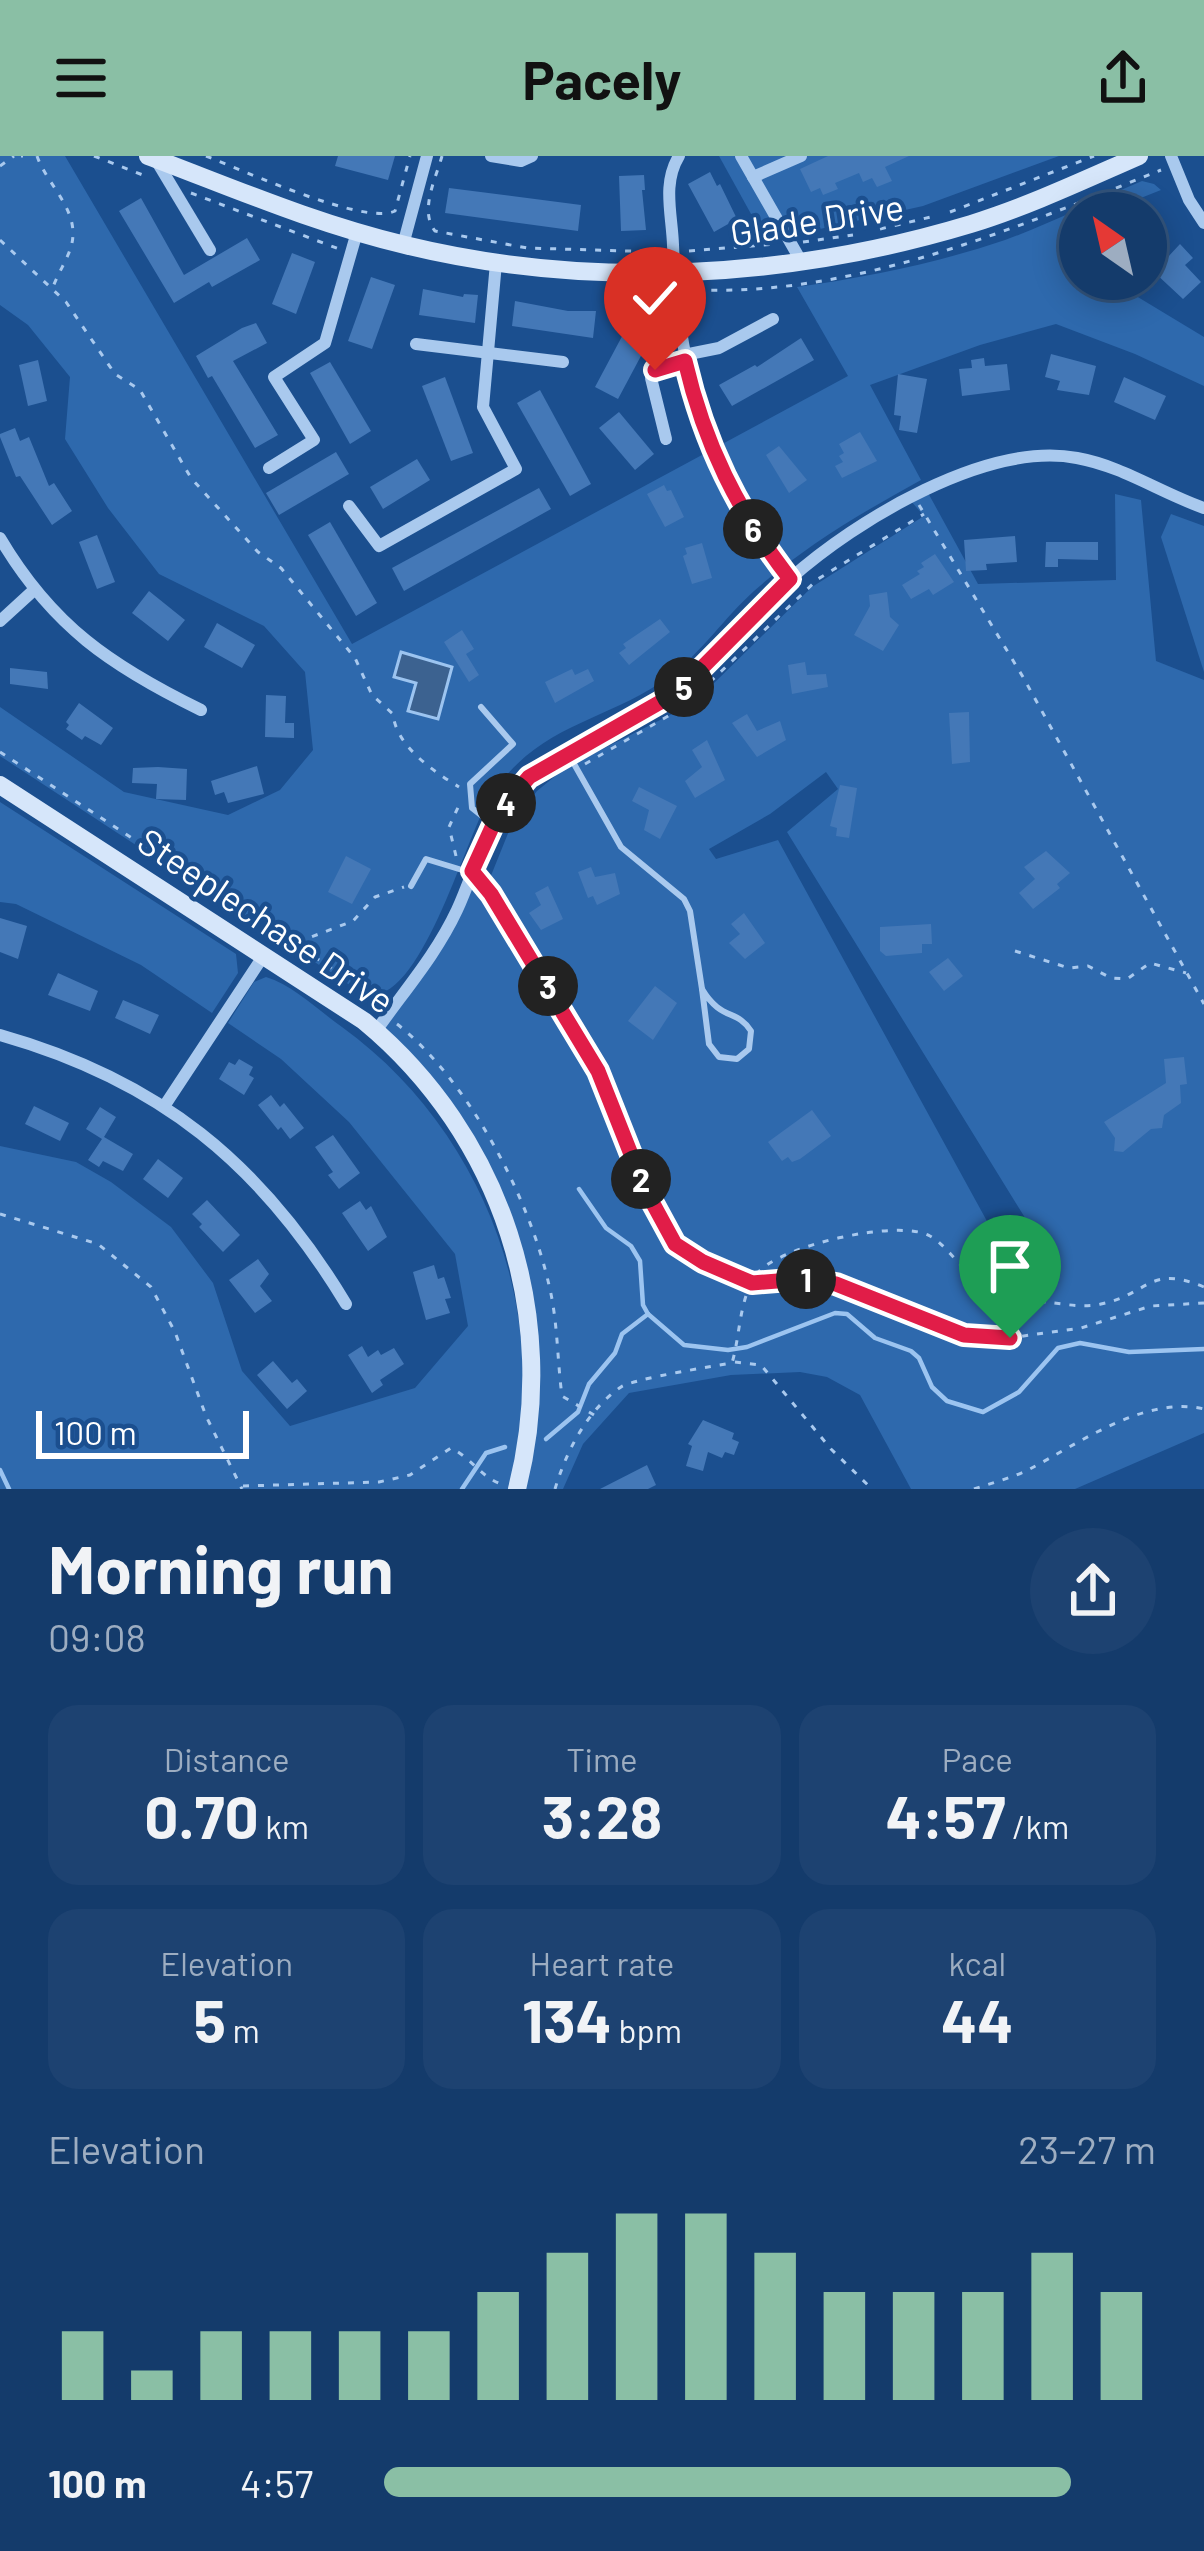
<!DOCTYPE html>
<html lang="en">
<head>
<meta charset="utf-8">
<style>
  :root { --surface:#143b6b; --page:#1d4271; --text:#f1f3f6; --muted:#9dadc1; --line:#33557e; --accent:#8abfa5 }
  body { margin:0; font-family:Barlow,sans-serif; background:var(--page); color:var(--text); height:100vh; display:flex; flex-direction:column; font-size:45px; white-space:nowrap }
  * { box-sizing:border-box; margin:0 }
  p { font-size:39px; color:var(--muted) }
  .icon { flex:none; width:66px; height:66px; fill:none; stroke:currentColor; stroke-width:2; stroke-linecap:round; stroke-linejoin:round }
  .map { position:relative; height:1333px; overflow:hidden }
  .side { display:flex; flex-direction:column; background:var(--surface); flex:1 }
  .side>* { flex:none }
  .needle { width:78px; rotate:326deg }
  .tools { position:absolute; left:1059px; top:36px; display:grid; gap:24px }
  .tools a { display:grid; place-items:center; width:108px; height:108px; border-radius:50%; background:var(--surface); box-shadow:0 6px 30px #0003,0 0 0 3px var(--line); font-size:60px }
  .scale { position:absolute; left:36px; bottom:30px; width:213px; box-sizing:border-box; padding-left:12px; border:6px solid #fff; border-top:0; font-size:33px; line-height:42px; white-space:nowrap; color:#fff; -webkit-text-stroke:9px #1b4f8f; paint-order:stroke }
  .pin { position:absolute; display:grid; place-items:center; width:102px; height:102px; color:#fff; margin:-123px -51px; border-radius:50% 50% 50% 0; rotate:-45deg; box-shadow:0 0 12px #0007 }
  .pin .icon { rotate:45deg }
  .km { position:absolute; width:60px; height:60px; margin:-30px; border-radius:50%; background:#222; color:#fff; font-size:33px; line-height:60px; text-align:center }
  .round { display:grid; place-items:center; flex:none; width:126px; height:126px; border-radius:63px; background:var(--page) }
  .head { display:flex; align-items:center; justify-content:space-between; height:204px; padding:0 48px }
  h1 { font-size:66px; font-weight:700; line-height:90px }
  .figures { display:grid; grid-template-columns:repeat(3,1fr); gap:18px; height:204px; padding:12px 48px }
  .figures div { display:grid; align-content:center; border-radius:30px; background:var(--page); text-align:center }
  .figures b { font-size:60px; font-weight:700 }
  .figures small { font-size:33px; font-weight:400 }
  .figures p { font-size:33px }
  .chart { height:336px; padding:24px 48px }
  .chart p { display:flex; justify-content:space-between }
  .chart svg { width:100%; height:216px; margin-top:12px; stroke:var(--accent); stroke-width:6 }
  ul { padding:0 48px; list-style:none; font-size:39px }
  li { display:grid; grid-template-columns:192px 144px 1fr; align-items:center; height:90px }
  li i { height:30px; border-radius:15px; background:var(--accent) }
  header { display:flex; justify-content:space-between; align-items:center; height:156px; padding:0 48px; background:var(--accent); color:#111; font-size:54px; font-weight:700 }
  .map>svg:first-child { display:block }
  .green { fill:#2e69ad; fill-rule:evenodd }
  .water { fill:#3c6290; stroke:#9cc4f0; stroke-width:3 }
  .lines { fill:none; stroke-linecap:round; stroke-linejoin:round }
  .stream { stroke:#9cc4f0; stroke-width:4.5 }
  .building { fill:#4478b7 }
  .path { stroke:#a9c9ee; stroke-width:3; stroke-dasharray:6 9; stroke-linecap:butt }
  .lane { stroke:#a9c9ee; stroke-width:6 }
  .street { stroke:#a9c9ee; stroke-width:12 }
  .secondary { stroke:#d6e6fa; stroke-width:18 }
  .route-casing { stroke:#fff; stroke-width:24 }
  .route { stroke:#e11d48; stroke-width:15 }
  .labels { text-anchor:middle; stroke-width:9; stroke-linejoin:round; paint-order:stroke }
  .street-label { font-size:36px; fill:#fff; stroke:#1b4f8f }
</style>
</head>
<body>
<header><svg class="icon" aria-label="menu" viewBox="0 0 24 24"><path d="M4 6h16M4 12h16M4 18h16"/></svg>Pacely<svg class="icon" aria-label="share" viewBox="0 0 24 24"><path d="M12 15V3M7 8l5-5 5 5M5 13v7h14v-7"/></svg></header>
<div class="map">
<svg width="1204" height="1333" viewBox="0 0 1204 1333">
  <rect width="100%" height="100%" fill="#1b4f8f"/>
  <g class="green">
    <path d="M 0,0 L 65,0 L 352,488 L 848,220 L 797,131 C 868,121 937,107 1005,84 C 1052,67 1096,44 1142,25 L 1154,28 L 1161,34 L 1103,57 L 1080,57 L 1080,66 L 1062,74 L 1067,75 L 1080,100 L 1080,123 L 1108,123 L 1204,181 L 1204,230 L 1135,198 L 1056,168 L 980,189 L 870,229 L 921,324 C 861,357 805,390 754,435 C 724,462 702,496 670,520 C 606,567 539,566 491,640 C 466,677 422,851 365,839 L 0,600 L 0,551 L 124,636 L 228,659 L 280,634 L 313,594 L 305,516 L 264,470 L 159,418 L 108,352 L 65,283 L 70,221 L 28,169 L 0,149 Z"/>
    <path d="M 719,0 L 1059,0 L 923,50 L 766,85 Z"/>
    <path d="M 927,335 L 978,428 L 1116,424 L 1115,338 L 1141,344 L 1156,505 L 1204,524 L 1204,1277 L 1075,1333 L 911,1333 L 860,1239 L 827,1221 L 800,1216 L 731,1219 L 629,1237 L 583,1288 L 563,1333 L 523,1333 L 527,1144 L 472,992 L 376,875 L 417,823 L 475,707 L 490,722 L 513,665 L 537,635 L 565,612 L 682,553 L 710,531 L 812,431 L 924,360 L 910,344 ZM 826,616 L 838,633 L 787,676 L 1027,1065 L 988,1067 L 778,684 L 716,703 L 709,693 L 770,658 Z"/>
    <path d="M 1171,358 L 1204,370 L 1204,516 L 1161,381 Z"/>
    <path d="M 0,646 L 236,798 L 238,817 L 212,857 L 141,809 L 16,748 L 0,746 Z"/>
    <path d="M 266,821 C 293,829 319,855 342,871 C 454,952 523,1086 523,1224 C 523,1261 516,1297 510,1333 L 0,1333 L 0,990 L 76,1006 L 111,1026 L 171,1071 L 213,1127 L 242,1215 L 290,1270 L 415,1232 L 468,1170 L 455,1098 L 349,966 L 281,903 L 228,867 L 254,826 Z"/>
  </g>
  <path class="water" d="M 401,496 L 452,511 L 438,563 L 408,555 L 416,527 L 394,521 Z"/>
  <g class="lines">
    <g class="stream">
      <path d="M 579,1033 L 606,1072 L 631,1090 L 640,1105 L 643,1149 L 648,1158"/>
      <path d="M 648,1158 L 684,1189 L 728,1194 L 747,1191 L 835,1157 L 847,1158 L 875,1182 L 911,1195 L 919,1202 L 932,1231 L 947,1245 L 983,1256 L 1019,1236 L 1058,1192 L 1080,1187 L 1129,1196 L 1204,1193"/>
      <path d="M 546,1283 L 578,1256 L 589,1228 L 615,1197 L 622,1178 L 648,1158"/>
      <path d="M 0,1314 L 9,1333"/>
      <path d="M 462,1333 L 486,1297 L 505,1291"/>
    </g>
  </g>
  <g class="building">
    <path d="M 338,0 L 395,0 L 388,24 L 335,10 Z"/>
    <path d="M 828,0 L 909,0 L 885,11 L 892,25 L 877,31 L 872,22 L 863,26 L 859,17 L 835,27 L 838,33 L 823,39 L 820,32 L 811,36 L 800,13 Z"/>
    <path d="M 710,16 L 717,30 L 720,28 L 737,63 L 714,76 L 688,28 Z"/>
    <path d="M 644,19 L 645,34 L 642,34 L 646,74 L 621,75 L 619,20 Z"/>
    <path d="M 449,32 L 581,49 L 578,75 L 445,57 Z"/>
    <path d="M 141,42 L 184,119 L 247,82 L 260,104 L 212,131 L 209,126 L 174,147 L 119,55 Z"/>
    <path d="M 1180,88 L 1193,102 L 1185,109 L 1201,126 L 1183,143 L 1154,116 Z"/>
    <path d="M 292,97 L 315,106 L 296,158 L 272,148 Z"/>
    <path d="M 371,121 L 395,129 L 372,193 L 348,185 Z"/>
    <path d="M 423,133 L 463,141 L 464,138 L 478,139 L 475,167 L 419,159 Z"/>
    <path d="M 515,145 L 568,155 L 596,155 L 593,182 L 512,170 Z"/>
    <path d="M 256,167 L 267,187 L 233,205 L 278,279 L 255,292 L 212,220 L 208,222 L 196,200 L 242,172 Z"/>
    <path d="M 627,171 L 650,183 L 618,243 L 595,231 Z"/>
    <path d="M 801,182 L 814,204 L 732,250 L 719,229 L 755,209 L 757,211 Z"/>
    <path d="M 1051,198 L 1096,210 L 1089,239 L 1057,234 L 1060,225 L 1045,221 Z"/>
    <path d="M 984,202 L 985,210 L 1007,208 L 1010,234 L 962,240 L 959,213 L 972,212 L 971,204 Z"/>
    <path d="M 38,204 L 47,245 L 28,250 L 19,209 Z"/>
    <path d="M 330,206 L 371,275 L 350,288 L 310,217 Z"/>
    <path d="M 898,218 L 927,223 L 917,277 L 899,274 L 901,260 L 894,259 Z"/>
    <path d="M 445,221 L 473,297 L 451,305 L 422,230 Z"/>
    <path d="M 1124,221 L 1166,240 L 1155,264 L 1114,246 Z"/>
    <path d="M 540,234 L 591,328 L 570,340 L 517,247 Z"/>
    <path d="M 619,256 L 654,298 L 635,314 L 599,272 Z"/>
    <path d="M 15,272 L 20,285 L 29,281 L 49,330 L 54,327 L 72,355 L 52,369 L 20,320 L 16,321 L 0,281 L 0,278 Z"/>
    <path d="M 860,276 L 877,305 L 842,322 L 835,310 L 843,306 L 839,300 L 844,297 L 839,288 Z"/>
    <path d="M 779,290 L 807,324 L 789,337 L 766,299 Z"/>
    <path d="M 336,296 L 349,318 L 279,359 L 266,337 Z"/>
    <path d="M 417,303 L 430,324 L 383,353 L 370,331 Z"/>
    <path d="M 664,329 L 667,335 L 671,334 L 684,361 L 665,371 L 647,338 Z"/>
    <path d="M 539,332 L 551,353 L 404,435 L 392,412 Z"/>
    <path d="M 330,366 L 377,447 L 356,460 L 308,379 Z"/>
    <path d="M 97,379 L 115,426 L 97,433 L 79,386 Z"/>
    <path d="M 1015,380 L 1017,406 L 986,408 L 987,414 L 966,415 L 964,384 Z"/>
    <path d="M 1046,386 L 1098,386 L 1098,404 L 1058,403 L 1058,411 L 1045,411 Z"/>
    <path d="M 702,387 L 712,422 L 692,428 L 683,400 L 687,398 L 685,392 Z"/>
    <path d="M 935,398 L 954,426 L 933,439 L 929,433 L 911,443 L 902,429 L 920,418 L 917,415 L 924,411 L 921,407 Z"/>
    <path d="M 149,435 L 185,464 L 168,485 L 132,457 Z"/>
    <path d="M 887,436 L 890,461 L 899,469 L 883,495 L 854,479 L 870,450 L 869,439 Z"/>
    <path d="M 660,463 L 670,476 L 629,509 L 619,497 L 626,492 L 623,488 Z"/>
    <path d="M 217,467 L 255,489 L 242,512 L 204,491 Z"/>
    <path d="M 462,474 L 474,493 L 466,498 L 479,519 L 469,526 L 444,486 Z"/>
    <path d="M 805,506 L 807,519 L 826,518 L 828,531 L 792,538 L 788,509 Z"/>
    <path d="M 10,512 L 47,516 L 48,533 L 10,528 Z"/>
    <path d="M 572,513 L 575,519 L 588,513 L 594,525 L 555,547 L 545,526 Z"/>
    <path d="M 266,539 L 286,540 L 285,567 L 294,567 L 294,582 L 265,581 Z"/>
    <path d="M 79,547 L 113,572 L 101,589 L 85,580 L 82,584 L 66,573 L 69,569 L 66,566 Z"/>
    <path d="M 969,556 L 970,606 L 952,608 L 949,557 Z"/>
    <path d="M 747,558 L 757,575 L 780,565 L 786,584 L 757,601 L 732,567 Z"/>
    <path d="M 707,584 L 725,624 L 695,642 L 685,625 L 702,611 L 692,594 Z"/>
    <path d="M 257,610 L 264,638 L 228,647 L 224,636 L 215,639 L 211,625 Z"/>
    <path d="M 158,611 L 187,613 L 186,644 L 156,643 L 157,628 L 132,627 L 133,612 Z"/>
    <path d="M 840,629 L 857,632 L 849,682 L 836,680 L 837,672 L 830,670 Z"/>
    <path d="M 639,631 L 677,650 L 660,683 L 644,674 L 649,654 L 632,645 Z"/>
    <path d="M 1046,695 L 1070,717 L 1057,728 L 1060,732 L 1033,753 L 1019,737 L 1035,723 L 1024,711 Z"/>
    <path d="M 346,700 L 371,713 L 352,748 L 328,736 Z"/>
    <path d="M 591,711 L 595,721 L 615,717 L 620,738 L 597,749 L 593,740 L 588,742 L 578,716 Z"/>
    <path d="M 548,730 L 563,763 L 541,774 L 529,757 L 541,749 L 535,737 Z"/>
    <path d="M 744,757 L 765,787 L 745,803 L 729,787 L 740,778 L 731,768 Z"/>
    <path d="M 0,762 L 27,770 L 18,803 L 0,796 Z"/>
    <path d="M 931,768 L 932,788 L 922,788 L 922,797 L 886,800 L 880,795 L 880,771 Z"/>
    <path d="M 948,802 L 963,820 L 944,835 L 929,816 Z"/>
    <path d="M 58,817 L 98,835 L 90,855 L 48,839 Z"/>
    <path d="M 655,830 L 677,847 L 653,884 L 628,865 Z"/>
    <path d="M 123,844 L 159,859 L 150,878 L 115,862 Z"/>
    <path d="M 1184,901 L 1187,928 L 1180,929 L 1181,947 L 1164,959 L 1162,972 L 1151,973 L 1123,996 L 1114,995 L 1115,982 L 1104,966 L 1166,927 L 1164,903 Z"/>
    <path d="M 239,903 L 253,911 L 249,919 L 254,922 L 244,939 L 219,923 L 229,906 L 235,909 Z"/>
    <path d="M 271,939 L 280,951 L 284,947 L 304,972 L 290,983 L 281,971 L 278,974 L 258,949 Z"/>
    <path d="M 34,950 L 69,967 L 60,985 L 25,968 Z"/>
    <path d="M 100,951 L 116,961 L 104,981 L 133,998 L 123,1015 L 103,1005 L 99,1011 L 88,1004 L 102,983 L 86,973 Z"/>
    <path d="M 812,954 L 831,980 L 800,1003 L 792,1006 L 788,1001 L 782,1005 L 768,986 Z"/>
    <path d="M 333,979 L 360,1017 L 339,1033 L 328,1019 L 333,1016 L 315,991 Z"/>
    <path d="M 158,1003 L 183,1022 L 168,1042 L 143,1023 Z"/>
    <path d="M 207,1044 L 240,1079 L 223,1096 L 199,1071 L 202,1068 L 192,1058 Z"/>
    <path d="M 360,1045 L 366,1054 L 371,1050 L 387,1081 L 368,1095 L 342,1057 Z"/>
    <path d="M 258,1103 L 269,1118 L 260,1130 L 272,1145 L 255,1157 L 229,1124 Z"/>
    <path d="M 434,1109 L 438,1123 L 444,1121 L 451,1142 L 445,1143 L 450,1157 L 426,1164 L 413,1116 Z"/>
    <path d="M 362,1190 L 368,1201 L 378,1194 L 381,1199 L 394,1192 L 404,1208 L 380,1224 L 383,1229 L 372,1237 L 348,1199 Z"/>
    <path d="M 273,1205 L 292,1227 L 297,1223 L 307,1235 L 287,1253 L 257,1219 Z"/>
    <path d="M 703,1264 L 734,1277 L 732,1283 L 739,1286 L 734,1299 L 725,1296 L 722,1302 L 708,1296 L 703,1315 L 686,1310 L 692,1290 L 688,1288 Z"/>
    <path d="M 647,1309 L 656,1329 L 648,1333 L 600,1333 Z"/>
  </g>
  <g class="lines">
    <g class="path">
      <path d="M 21,0 L 23,0"/>
      <path d="M 37,0 C 47,29 79,53 72,87 C 69,101 58,117 53,131"/>
      <path d="M 94,0 L 148,21"/>
      <path d="M 206,0 C 242,14 365,70 395,55 L 410,0"/>
      <path d="M 442,0 C 436,22 419,55 435,75 L 527,92 L 662,96"/>
      <path d="M 0,10 L 14,0"/>
      <path d="M 191,37 L 339,93"/>
      <path d="M 950,56 L 1094,0"/>
      <path d="M 880,73 L 935,60"/>
      <path d="M 0,84 L 66,146 L 115,218 L 140,234 L 191,322 L 258,396 L 281,412 L 355,502 L 372,539 L 393,558 C 396,590 433,615 459,631"/>
      <path d="M 803,86 L 853,79"/>
      <path d="M 689,95 L 776,88"/>
      <path d="M 693,152 L 701,134 C 859,139 1018,71 1161,14"/>
      <path d="M 919,349 L 1023,521 L 1204,848"/>
      <path d="M 710,526 L 818,423 L 924,358"/>
      <path d="M 0,596 L 336,815 L 377,849"/>
      <path d="M 585,608 L 670,559"/>
      <path d="M 456,700 L 449,671 L 460,647"/>
      <path d="M 482,725 L 599,915 L 644,1031 L 675,1088 L 703,1106 L 752,1127 L 802,1122 L 836,1128 L 964,1179 L 1009,1182 L 1081,1172 L 1151,1150 L 1204,1147"/>
      <path d="M 298,786 L 353,765 L 375,741 L 404,731"/>
      <path d="M 1015,795 L 1069,812 L 1088,810 L 1111,822 L 1127,823 L 1150,807 L 1186,817"/>
      <path d="M 397,868 C 469,925 529,1041 549,1129 C 558,1166 557,1203 562,1240 L 594,1259"/>
      <path d="M 0,1058 L 98,1088 L 151,1131 L 175,1176 L 206,1260 L 242,1333"/>
      <path d="M 735,1206 L 761,1209 L 831,1293 L 872,1333"/>
      <path d="M 243,1330 L 379,1326 L 410,1319 L 451,1292 C 472,1302 482,1323 504,1329"/>
      <path d="M 555,1333 C 566,1296 587,1254 621,1231 C 632,1223 714,1210 732,1207 C 740,1181 739,1143 756,1119 C 776,1090 899,1062 930,1080 C 943,1087 952,1101 963,1111 C 988,1135 1013,1142 1046,1146 C 1064,1148 1083,1152 1101,1148 C 1150,1138 1148,1108 1204,1131"/>
      <path d="M 974,1333 C 992,1327 1011,1322 1028,1314 C 1078,1288 1145,1239 1204,1253"/>
    </g>
    <g class="lane">
      <path d="M 481,551 L 513,588 L 470,628 L 472,652 L 492,668"/>
      <path d="M 569,599 L 621,691 L 684,743 L 690,755 L 702,833"/>
      <path d="M 411,730 L 426,703 L 472,717"/>
      <path d="M 702,833 C 721,865 737,853 751,875 L 749,893 L 737,903 L 719,901 L 709,888 Z"/>
    </g>
    <g class="street">
      <path d="M 491,0 L 521,5 L 532,0"/>
      <path d="M 679,0 C 662,28 672,58 673,89 C 678,220 709,320 790,423"/>
      <path d="M 741,0 L 801,105"/>
      <path d="M 1171,0 L 1189,44 L 1204,67"/>
      <path d="M 156,4 L 210,94"/>
      <path d="M 753,21 L 801,0"/>
      <path d="M 403,89 L 427,0"/>
      <path d="M 416,188 L 563,206"/>
      <path d="M 684,199 L 719,192 L 773,163"/>
      <path d="M 666,283 L 651,222 L 655,215 L 685,205"/>
      <path d="M 269,312 L 314,284 L 274,221 L 325,187 L 357,76"/>
      <path d="M 349,350 L 379,390 L 516,313 L 483,251 L 496,107"/>
      <path d="M 0,382 C 52,470 111,510 201,554"/>
      <path d="M 0,465 L 34,434"/>
      <path d="M 376,875 C 404,835 436,799 457,754 C 475,715 484,672 512,639 C 556,586 630,577 681,533 C 721,500 751,457 790,423 C 856,364 987,285 1077,302 C 1122,310 1161,337 1204,352"/>
      <path d="M 0,879 C 159,924 261,1007 346,1148"/>
      <path d="M 165,949 L 264,799"/>
    </g>
    <g class="secondary">
      <path d="M 148,0 C 233,32 316,68 405,89 C 590,134 789,123 971,68 C 1029,50 1084,24 1139,0"/>
      <path d="M 0,629 L 364,865 C 502,979 561,1161 517,1333"/>
    </g>
  </g>
  <g class="lines">
    <g class="route-casing">
      <path id="route" d="M 655,214 L 685,205 C 704,287 738,356 790,423 L 678,536 L 529,621 L 499,656 L 472,715 L 491,738 L 598,915 L 644,1031 L 675,1088 L 703,1106 L 752,1127 L 802,1123 L 836,1128 L 964,1179 L 1010,1182"/>
    </g>
    <use href="#route" class="route"/>
  </g>
  <g class="labels">
    <g class="street-label">
      <text transform="translate(817 64) rotate(-9)" y="13">Glade Drive</text>
      <text transform="translate(266 765) rotate(34)" y="13">Steeplechase Drive</text>
    </g>
  </g>
</svg>
<div class="tools">
<a><svg class="needle" viewBox="-14 -14 28 28"><path d="M0-13l5 13h-10z" fill="#e53935"/><path d="M0 13l5-13h-10z" fill="#9dadc1"/></svg></a>
</div>
<div class="scale">100 m</div>
<div class="pin" style="left:1010px;top:1182px;background:#1e9e55"><svg class="icon" aria-label="arrive" viewBox="0 0 24 24"><path d="M6 21V4h12l-3 4 3 4H6"/></svg></div>
<div class="pin" style="left:655px;top:214px;background:#d93025"><svg class="icon" aria-label="check" viewBox="0 0 24 24"><path d="M5 12l5 5 9-10"/></svg></div>
<b class="km" style="left:806px;top:1123px">1</b>
<b class="km" style="left:641px;top:1023px">2</b>
<b class="km" style="left:548px;top:830px">3</b>
<b class="km" style="left:506px;top:647px">4</b>
<b class="km" style="left:684px;top:531px">5</b>
<b class="km" style="left:753px;top:373px">6</b>
</div>
<section class="side">
<div class="head"><div><h1>Morning run</h1><p>09:08</p></div><a class="round"><svg class="icon" aria-label="share" viewBox="0 0 24 24"><path d="M12 15V3M7 8l5-5 5 5M5 13v7h14v-7"/></svg></a></div>
<div class="figures">
<div><p>Distance</p><b>0.70<small> km</small></b></div>
<div><p>Time</p><b>3:28</b></div>
<div><p>Pace</p><b>4:57<small> /km</small></b></div>
</div>
<div class="figures">
<div><p>Elevation</p><b>5<small> m</small></b></div>
<div><p>Heart rate</p><b>134<small> bpm</small></b></div>
<div><p>kcal</p><b>44</b></div>
</div>
<div class="chart"><p><span>Elevation</span>23–27 m</p>
<svg viewBox="0 0 160 44" preserveAspectRatio="none"><path d="M5 44V30M15 44V38M25 44V30M35 44V30M45 44V30M55 44V30M65 44V22M75 44V14M85 44V6M95 44V6M105 44V14M115 44V22M125 44V22M135 44V22M145 44V14M155 44V22"/></svg>
</div>
<ul>
<li><b>100 m</b>4:57<i style="width:89%"></i></li>
</ul>
</section>
</body>
</html>
